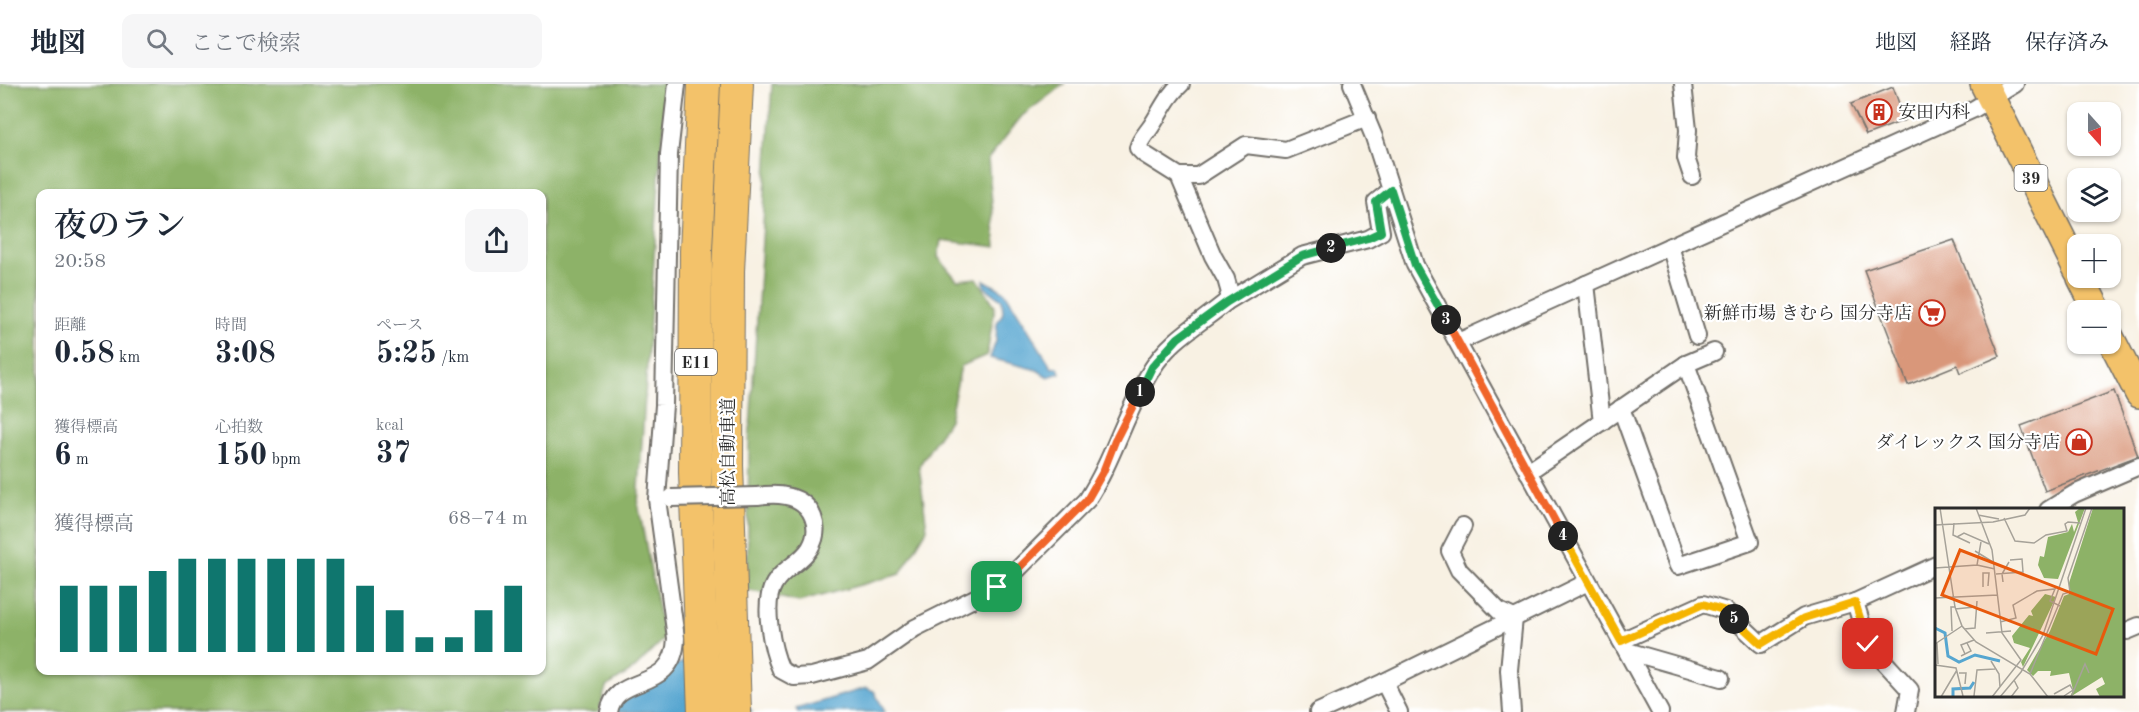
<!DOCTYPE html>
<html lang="ja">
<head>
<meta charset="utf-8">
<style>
  :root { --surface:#fff; --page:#f6f6f7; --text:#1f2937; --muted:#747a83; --line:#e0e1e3; --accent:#0f766e }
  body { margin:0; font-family:"Old Standard TT","Noto Serif JP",serif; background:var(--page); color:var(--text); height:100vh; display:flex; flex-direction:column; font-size:22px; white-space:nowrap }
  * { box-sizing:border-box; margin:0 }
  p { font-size:20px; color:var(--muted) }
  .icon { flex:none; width:33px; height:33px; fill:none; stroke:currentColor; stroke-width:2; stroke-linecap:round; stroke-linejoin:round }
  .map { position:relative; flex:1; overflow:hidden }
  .drawer { position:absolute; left:36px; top:105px; width:510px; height:486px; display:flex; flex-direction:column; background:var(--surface); border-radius:12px; box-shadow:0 2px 4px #0004 }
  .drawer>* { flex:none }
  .needle { width:39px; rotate:159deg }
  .controls { position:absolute; left:2067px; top:18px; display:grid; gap:12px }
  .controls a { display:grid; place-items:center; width:54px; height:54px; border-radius:12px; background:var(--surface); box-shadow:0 2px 4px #0004; font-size:30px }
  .pin { position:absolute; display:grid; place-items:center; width:51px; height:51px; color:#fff; margin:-26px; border-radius:12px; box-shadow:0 3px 9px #0006 }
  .km { position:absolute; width:30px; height:30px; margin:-15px; border-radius:50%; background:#222; color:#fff; font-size:16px; line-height:30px; text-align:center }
  .round { display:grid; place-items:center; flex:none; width:63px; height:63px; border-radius:12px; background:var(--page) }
  .headline { display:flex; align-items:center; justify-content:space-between; height:102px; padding:0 18px }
  h1 { font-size:33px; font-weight:600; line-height:45px }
  .stats { display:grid; grid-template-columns:repeat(3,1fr); gap:9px; height:102px; padding:6px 18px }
  .stats div { display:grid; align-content:center }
  .stats b { font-size:30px; font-weight:600 }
  .stats small { font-size:16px; font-weight:400 }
  .stats p { font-size:16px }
  .chart { height:168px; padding:12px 18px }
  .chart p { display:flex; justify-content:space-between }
  .chart svg { width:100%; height:108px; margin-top:6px; stroke:var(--accent); stroke-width:6 }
  header { display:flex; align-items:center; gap:36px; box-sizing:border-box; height:84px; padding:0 30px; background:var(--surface); border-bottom:2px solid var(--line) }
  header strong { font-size:28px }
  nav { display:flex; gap:33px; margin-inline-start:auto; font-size:21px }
  .search { width:420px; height:54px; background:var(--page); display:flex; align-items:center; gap:15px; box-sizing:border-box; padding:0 21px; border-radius:12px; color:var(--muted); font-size:22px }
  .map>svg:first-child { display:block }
  .forest { fill:#8db267; stroke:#5c6e49; stroke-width:1.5; fill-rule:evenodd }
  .water { fill:#56a6d0; stroke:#40687e; stroke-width:1.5 }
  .building { fill:#d9977a }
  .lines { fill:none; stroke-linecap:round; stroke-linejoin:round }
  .street-casing { stroke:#73706b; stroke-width:20 }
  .primary-casing { stroke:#73706b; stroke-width:30 }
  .highway-casing { stroke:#73706b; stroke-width:34 }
  .street { stroke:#fff; stroke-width:16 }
  .primary { stroke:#f3c26a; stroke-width:27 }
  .highway { stroke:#f3c26a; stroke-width:32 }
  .street-bridge-casing { stroke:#73706b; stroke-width:20; stroke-linecap:butt }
  .street-bridge { stroke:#fff; stroke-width:16 }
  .split-1-casing { stroke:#fff; stroke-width:12 }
  .split-2-casing { stroke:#fff; stroke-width:12 }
  .split-3-casing { stroke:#fff; stroke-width:12 }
  .split-4-casing { stroke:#fff; stroke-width:12 }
  .split-5-casing { stroke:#fff; stroke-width:12 }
  .split-6-casing { stroke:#fff; stroke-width:12 }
  .split-1 { stroke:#f0652b; stroke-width:8 }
  .split-2 { stroke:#22a559; stroke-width:8 }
  .split-3 { stroke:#22a559; stroke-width:8 }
  .split-4 { stroke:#f0652b; stroke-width:8 }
  .split-5 { stroke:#f5b400; stroke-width:8 }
  .split-6 { stroke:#f5b400; stroke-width:8 }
  .labels { text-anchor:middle; stroke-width:4.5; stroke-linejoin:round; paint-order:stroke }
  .shield { fill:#fff; stroke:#6b6b6b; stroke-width:1.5 }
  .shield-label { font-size:16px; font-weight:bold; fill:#2b2b2b }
  .poi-label { font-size:18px; fill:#2b2b2b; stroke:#fff; text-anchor:end }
  .street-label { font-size:18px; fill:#2b2b2b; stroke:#fff }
  .inset-river { fill:none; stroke:#56a6d0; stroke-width:3 }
  .inset-road { fill:none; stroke:#a6a299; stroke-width:1.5 }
  .view { fill:#e8590c; fill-opacity:0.15; stroke:#e8590c; stroke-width:3 }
  .inset-edge { fill:none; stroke:#2b2b2b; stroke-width:3 }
</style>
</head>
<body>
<header>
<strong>地図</strong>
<div class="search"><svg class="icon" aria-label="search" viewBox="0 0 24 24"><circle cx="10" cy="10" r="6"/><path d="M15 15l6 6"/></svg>ここで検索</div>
<nav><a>地図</a><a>経路</a><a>保存済み</a></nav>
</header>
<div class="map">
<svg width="2139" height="628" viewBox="0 0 2139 628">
  <rect width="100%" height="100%" fill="#fff"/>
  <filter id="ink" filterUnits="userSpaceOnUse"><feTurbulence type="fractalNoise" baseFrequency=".0167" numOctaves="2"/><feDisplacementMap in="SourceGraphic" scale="12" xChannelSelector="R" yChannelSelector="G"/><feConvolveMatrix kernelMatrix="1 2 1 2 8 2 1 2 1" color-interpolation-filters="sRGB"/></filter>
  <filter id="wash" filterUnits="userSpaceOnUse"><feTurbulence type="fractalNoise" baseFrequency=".008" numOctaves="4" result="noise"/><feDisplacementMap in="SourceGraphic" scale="24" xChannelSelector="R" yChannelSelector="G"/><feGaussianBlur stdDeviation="1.35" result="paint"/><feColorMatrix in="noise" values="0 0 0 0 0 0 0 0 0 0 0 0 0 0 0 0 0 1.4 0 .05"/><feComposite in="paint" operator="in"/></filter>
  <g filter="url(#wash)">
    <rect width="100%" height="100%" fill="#f8f1e3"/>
    <g class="forest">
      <path d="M 0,0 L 670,0 L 661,67 L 638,420 L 664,555 L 634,585 L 606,603 L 599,628 L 507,628 L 506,626 L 503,628 L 0,628 ZM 40,110 L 542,110 L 542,586 L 40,586 Z"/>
      <path d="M 772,0 L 1064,0 L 1022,32 L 988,75 L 996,163 L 941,156 L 938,173 L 957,196 L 977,194 L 995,222 L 987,271 L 961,282 L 949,336 L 919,382 L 927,445 L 900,490 L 799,518 L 747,506 L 749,360 Z"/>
    </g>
    <g class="water">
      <path d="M 984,196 L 1005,208 L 1052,284 L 1058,283 L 1060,289 L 1048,293 L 1037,286 L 990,274 L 996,257 L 997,239 L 1003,229 L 1002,216 L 985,203 Z"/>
      <path d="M 686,577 L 748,622 L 752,628 L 615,628 L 617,618 L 675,581 Z"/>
      <path d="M 866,604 L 874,607 L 885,628 L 798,628 L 796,625 Z"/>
    </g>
    <g id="blocks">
      <g class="building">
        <path d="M 1893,3 L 1905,36 L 1866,51 L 1851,20 Z"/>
        <path d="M 1954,156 L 2000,272 L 1960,289 L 1957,281 L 1908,301 L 1864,186 Z"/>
        <path d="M 2114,307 L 2138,372 L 2045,407 L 2021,342 Z"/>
      </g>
    </g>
  </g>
  <g filter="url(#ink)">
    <use href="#blocks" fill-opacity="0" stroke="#73706b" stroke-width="1.5"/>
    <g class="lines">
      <g class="street-casing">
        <g id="street">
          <path d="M 1352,0 L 1374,53 L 1415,181 L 1660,628"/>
          <path d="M 1683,0 L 1688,46 L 1686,74 L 1692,92"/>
          <path d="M 1179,92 L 1198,92 L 1246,61 L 1286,66 L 1367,34"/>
          <path d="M 1670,162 L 1697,252"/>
          <path d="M 1586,200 L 1602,338"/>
          <path d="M 1226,218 L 1302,172 L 1368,155 L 1381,148 L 1376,118 L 1391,106"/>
          <path d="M 1458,258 L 1974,25 L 2015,0"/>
          <path d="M 1621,324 L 1678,482 L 1750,458 L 1686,280"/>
          <path d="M 1528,388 L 1686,280 L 1714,268"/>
          <path d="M 757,412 C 777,409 804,410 813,433 C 817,443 816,454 810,464 C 801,479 782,485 774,500 C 762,520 772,566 781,586 L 794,593 L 812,592 L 868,577 L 915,544 L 997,503 L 1008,495 L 1087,416 C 1114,375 1126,326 1152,285 C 1170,255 1201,239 1226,218 L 1230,209 L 1226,195 L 1213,172 L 1179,92 L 1144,70 L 1138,64 C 1140,56 1145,51 1150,44 C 1161,28 1166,13 1181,0"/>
          <path d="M 2048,426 L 2074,410 L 2139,382"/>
          <path d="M 1463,442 L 1450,467 L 1459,486 L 1499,527 L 1514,534 L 1509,586 L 1512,628"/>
          <path d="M 2122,546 L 2127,547 L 2139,542"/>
          <path d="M 1621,557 L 1703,520 L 1726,527 L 1761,560 L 1804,533 L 1855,518"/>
          <path d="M 1627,567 L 1721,594"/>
          <path d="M 1384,598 L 1399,628"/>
          <path d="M 609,628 C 616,587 674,611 676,554 L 657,415 L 664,321 L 669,70 L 677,0"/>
          <path d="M 1318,628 L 1384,598 L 1588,498"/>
          <path d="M 1906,628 L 1910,606 L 1868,560 L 1855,518 L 1936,481"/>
        </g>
      </g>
      <g class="primary-casing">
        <g id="primary">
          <path d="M 1984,0 L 2078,187"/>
          <path d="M 2081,194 L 2097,226"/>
          <path d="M 2110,253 L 2139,310"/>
        </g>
      </g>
      <g class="highway-casing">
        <g id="highway">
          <path d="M 704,628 L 695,388 L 696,167 L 704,0"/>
          <path d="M 735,628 L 727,381 L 728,187 L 737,0"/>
        </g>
      </g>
      <use href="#street" class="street"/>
      <use href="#primary" class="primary"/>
      <use href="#highway" class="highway"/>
      <g class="street-bridge-casing">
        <path id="street-bridge" d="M 671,414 L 757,412"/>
      </g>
      <use href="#street-bridge" class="street-bridge"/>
    </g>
  </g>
  <g class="lines" filter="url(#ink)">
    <g class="split-1-casing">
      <path id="split-1" d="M 997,503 L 1008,495 L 1087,416 L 1103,388 L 1115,357 L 1140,308"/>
    </g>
    <g class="split-2-casing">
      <path id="split-2" d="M 1140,308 L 1152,283 L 1178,254 L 1227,218 L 1302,172 L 1331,164"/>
    </g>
    <g class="split-3-casing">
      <path id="split-3" d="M 1331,164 L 1368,154 L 1381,148 L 1376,118 L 1391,106 L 1415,181 L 1446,236"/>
    </g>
    <g class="split-4-casing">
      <path id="split-4" d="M 1446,236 L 1563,452"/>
    </g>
    <g class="split-5-casing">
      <path id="split-5" d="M 1563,452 L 1621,557 L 1703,520 L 1726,527 L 1734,535"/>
    </g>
    <g class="split-6-casing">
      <path id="split-6" d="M 1734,535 L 1761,560 L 1804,534 L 1855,518 L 1868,560"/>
    </g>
    <use href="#split-1" class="split-1"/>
    <use href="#split-2" class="split-2"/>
    <use href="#split-3" class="split-3"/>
    <use href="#split-4" class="split-4"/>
    <use href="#split-5" class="split-5"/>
    <use href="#split-6" class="split-6"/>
  </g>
  <defs>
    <g id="building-ring" transform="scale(1.35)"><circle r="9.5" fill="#fff" stroke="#c8321e" stroke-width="1.5"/><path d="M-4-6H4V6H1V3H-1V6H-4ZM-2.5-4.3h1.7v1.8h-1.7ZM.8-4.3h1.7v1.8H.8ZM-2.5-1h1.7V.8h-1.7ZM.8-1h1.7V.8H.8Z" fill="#c8321e"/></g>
    <g id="supermarket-ring" transform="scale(1.35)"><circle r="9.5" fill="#fff" stroke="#c8321e" stroke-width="1.5"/><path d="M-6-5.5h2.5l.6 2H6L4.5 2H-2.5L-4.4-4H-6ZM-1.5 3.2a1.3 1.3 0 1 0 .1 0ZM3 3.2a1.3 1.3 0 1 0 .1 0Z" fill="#c8321e"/></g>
    <g id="shop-ring" transform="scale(1.35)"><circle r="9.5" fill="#fff" stroke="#c8321e" stroke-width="1.5"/><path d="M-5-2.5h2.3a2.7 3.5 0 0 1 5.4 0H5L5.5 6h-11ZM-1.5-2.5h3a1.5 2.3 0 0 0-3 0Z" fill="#c8321e"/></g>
  </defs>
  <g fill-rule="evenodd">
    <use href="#building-ring" x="1879" y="28"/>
    <use href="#supermarket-ring" x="1932" y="229"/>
    <use href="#shop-ring" x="2079" y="358"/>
  </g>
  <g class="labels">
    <g class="shield">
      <rect x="2014.5" y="81" width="33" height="26" rx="4.5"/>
      <rect x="675" y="265" width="42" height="26" rx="4.5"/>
    </g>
    <g class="shield-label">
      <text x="2031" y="100">39</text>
      <text x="696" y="284">E11</text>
    </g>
    <g class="poi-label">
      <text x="1898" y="34" text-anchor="start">安田内科</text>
      <text x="1912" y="235">新鮮市場 きむら 国分寺店</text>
      <text x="2060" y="364">ダイレックス 国分寺店</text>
    </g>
    <g class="street-label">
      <text transform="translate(728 368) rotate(-90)" y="6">高松自動車道</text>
    </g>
  </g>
  <g transform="translate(1935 424)">
    <rect width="189" height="189" fill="#f8f1e3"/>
    <path d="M 145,0 L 150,0 L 123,71 L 109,70 L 103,57 L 105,48 L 109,49 L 113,29 L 133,24 L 137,16 L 139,24 L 143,14 L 140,4 ZM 158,0 L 189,0 L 189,189 L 165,189 L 161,181 L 170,176 L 167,169 L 135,189 L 138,182 L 134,165 L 115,168 L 116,163 L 103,163 L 98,168 L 92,162 L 115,123 L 129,88 L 134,86 L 134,75 ZM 110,86 L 121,89 L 88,159 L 86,154 L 95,140 L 79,135 L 77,128 L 94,107 L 98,108 L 96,103 Z" fill="#8db267"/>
    <path class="inset-river" d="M 0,120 L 10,125 L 13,148 L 24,154 L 40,147 L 65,153M 18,189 L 18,181 L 35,180 L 39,174"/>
    <path class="inset-road" d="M 5,0 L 20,99 L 27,118 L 41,134 L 95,166 L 113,189M 41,0 L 57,42 L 67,125 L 86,152 L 57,189M 43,7 L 64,11M 69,10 L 80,33 L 99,35 L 111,27 L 132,23 L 130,16 L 133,14 L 145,15M 19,15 L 18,27 L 35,35M 0,17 L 58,14 L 90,7 L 95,0M 22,29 L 29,25 L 54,36M 40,43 L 58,54M 42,57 L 60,61M 0,60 L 42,57 L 46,34M 61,66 L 88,64 L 87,51 L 75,52M 68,74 L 67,66 L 74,54M 48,79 L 48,65 L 54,65 L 53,78M 0,90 L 63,87M 20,101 L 40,99M 65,114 L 81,110 L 78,97 L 102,83 L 120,81 L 115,93 L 125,98M 29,121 L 40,120 L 42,93M 17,123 L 16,99 L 20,99M 51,125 L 76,123M 2,135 L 3,156M 0,136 L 27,118M 30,146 L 26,137 L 39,132M 26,148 L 36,143 L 32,135M 56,153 L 64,166 L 65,179M 0,157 L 21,160 L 28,188M 24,165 L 31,165 L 30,176M 95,166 L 128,86 L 135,84 L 133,70 L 157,0M 119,186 L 135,177 L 138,182 L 129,188M 39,188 L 42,162 L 60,161M 6,189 L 22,162M 65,189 L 86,164 L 108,127 L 151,0M 76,189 L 83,180 L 79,172M 136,189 L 150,156 L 154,165"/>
    <path class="view" d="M 25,42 L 178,101 L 161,146 L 7,87 Z"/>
    <rect width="189" height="189" class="inset-edge"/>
  </g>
</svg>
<div class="controls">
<a><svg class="needle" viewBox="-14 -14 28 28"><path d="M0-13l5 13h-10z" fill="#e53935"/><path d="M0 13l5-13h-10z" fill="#747a83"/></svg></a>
<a><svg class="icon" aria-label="layers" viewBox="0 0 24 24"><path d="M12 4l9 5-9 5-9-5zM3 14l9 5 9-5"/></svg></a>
<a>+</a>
<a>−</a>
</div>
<div class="pin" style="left:997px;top:503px;background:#1e9e55"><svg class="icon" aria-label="arrive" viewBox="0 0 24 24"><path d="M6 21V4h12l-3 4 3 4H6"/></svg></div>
<div class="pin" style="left:1868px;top:560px;background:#d93025"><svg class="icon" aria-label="check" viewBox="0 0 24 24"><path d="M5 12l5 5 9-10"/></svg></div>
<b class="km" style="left:1140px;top:308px">1</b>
<b class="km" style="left:1331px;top:164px">2</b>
<b class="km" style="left:1446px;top:236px">3</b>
<b class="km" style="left:1563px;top:452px">4</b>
<b class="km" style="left:1734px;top:535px">5</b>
<section class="drawer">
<div class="headline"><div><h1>夜のラン</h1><p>20:58</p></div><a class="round"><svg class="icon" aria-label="share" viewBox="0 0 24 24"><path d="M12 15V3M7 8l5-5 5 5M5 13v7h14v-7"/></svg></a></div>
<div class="stats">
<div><p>距離</p><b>0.58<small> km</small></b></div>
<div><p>時間</p><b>3:08</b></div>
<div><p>ペース</p><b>5:25<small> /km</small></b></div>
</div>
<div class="stats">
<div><p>獲得標高</p><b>6<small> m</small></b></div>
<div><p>心拍数</p><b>150<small> bpm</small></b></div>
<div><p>kcal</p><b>37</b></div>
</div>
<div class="chart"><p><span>獲得標高</span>68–74 m</p>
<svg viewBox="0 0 160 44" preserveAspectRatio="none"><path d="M5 44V17M15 44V17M25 44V17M35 44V11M45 44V6M55 44V6M65 44V6M75 44V6M85 44V6M95 44V6M105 44V17M115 44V27M125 44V38M135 44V38M145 44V27M155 44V17"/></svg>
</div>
</section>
</div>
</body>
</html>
